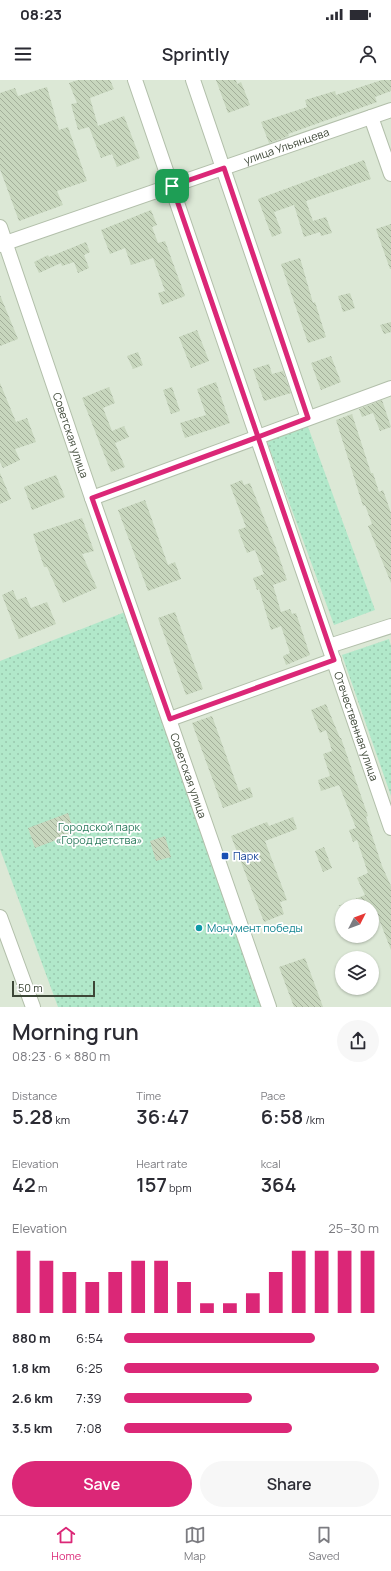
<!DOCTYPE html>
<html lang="en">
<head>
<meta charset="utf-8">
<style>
  :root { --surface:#fff; --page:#f7f7f7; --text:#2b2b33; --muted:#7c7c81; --line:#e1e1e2; --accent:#db2777 }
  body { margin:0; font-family:Manrope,sans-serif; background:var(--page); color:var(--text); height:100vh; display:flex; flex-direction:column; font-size:15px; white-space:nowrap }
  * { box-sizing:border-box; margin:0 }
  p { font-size:13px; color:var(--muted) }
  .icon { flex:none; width:22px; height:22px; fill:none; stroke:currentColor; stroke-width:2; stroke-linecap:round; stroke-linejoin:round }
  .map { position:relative; height:927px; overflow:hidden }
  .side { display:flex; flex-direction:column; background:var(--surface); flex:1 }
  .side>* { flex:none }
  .needle { width:26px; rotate:48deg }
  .fabs { position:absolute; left:335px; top:819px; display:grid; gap:8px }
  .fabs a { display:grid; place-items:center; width:44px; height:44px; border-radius:50%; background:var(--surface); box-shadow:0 1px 3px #0004; font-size:20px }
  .scale { position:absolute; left:12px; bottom:10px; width:83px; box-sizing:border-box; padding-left:4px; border:2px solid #3d4737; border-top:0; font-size:11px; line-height:14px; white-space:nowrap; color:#3d4737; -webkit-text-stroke:3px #fff; paint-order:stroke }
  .pin { position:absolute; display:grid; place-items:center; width:34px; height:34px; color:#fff; margin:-17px; border-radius:8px; box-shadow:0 2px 6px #0006 }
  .round { display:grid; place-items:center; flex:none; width:42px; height:42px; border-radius:21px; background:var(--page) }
  .summary { display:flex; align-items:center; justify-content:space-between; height:68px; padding:0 12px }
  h1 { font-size:22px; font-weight:600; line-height:30px }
  .figures { display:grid; grid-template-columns:repeat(3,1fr); gap:6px; height:68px; padding:4px 12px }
  .figures div { display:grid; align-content:center }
  .figures b { font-size:20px; font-weight:600 }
  .figures small { font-size:11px; font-weight:400 }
  .figures p { font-size:11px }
  .chart { height:112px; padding:8px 12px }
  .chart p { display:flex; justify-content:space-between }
  .chart svg { width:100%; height:72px; margin-top:4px; stroke:var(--accent); stroke-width:6 }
  .button { display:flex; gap:8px; margin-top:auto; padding:8px 12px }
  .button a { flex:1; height:46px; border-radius:24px; background:var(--accent); color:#fff; font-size:16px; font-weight:600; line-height:46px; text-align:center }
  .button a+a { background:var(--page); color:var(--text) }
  ul { padding:0 12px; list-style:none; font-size:13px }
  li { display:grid; grid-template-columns:64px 48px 1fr; align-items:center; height:30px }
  li i { height:10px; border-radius:5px; background:var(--accent) }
  .status { display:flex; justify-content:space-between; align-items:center; height:28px; padding:0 20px; background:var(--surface); direction:ltr }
  .status svg { height:11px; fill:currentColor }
  header { display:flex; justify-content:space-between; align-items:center; height:52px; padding:0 12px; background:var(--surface); font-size:18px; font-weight:600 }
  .menu { display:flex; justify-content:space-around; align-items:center; height:56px; border-top:1px solid var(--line); background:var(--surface); font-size:11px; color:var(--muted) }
  .menu a { display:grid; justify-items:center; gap:2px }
  .menu .active { color:var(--accent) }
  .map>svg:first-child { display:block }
  .residential { fill:#dce8d6; fill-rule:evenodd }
  .park { fill:url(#park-dots) }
  .building { fill:url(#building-back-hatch) }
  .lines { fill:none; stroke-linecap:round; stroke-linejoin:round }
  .minor-casing { stroke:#b2bfaa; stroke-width:16 }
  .minor { stroke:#fff; stroke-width:14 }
  .route-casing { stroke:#fff; stroke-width:8 }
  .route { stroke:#db2777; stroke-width:5 }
  .transit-dot { fill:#1a4fb4; stroke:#fff; stroke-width:1.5 }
  .culture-dot { fill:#0f9aa8; stroke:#fff; stroke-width:1.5 }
  .labels { text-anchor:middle; stroke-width:3.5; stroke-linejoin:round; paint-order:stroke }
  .street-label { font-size:11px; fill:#3d4737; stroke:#fff }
  .park-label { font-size:11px; fill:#29795b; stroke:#fff }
  .transit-label { font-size:11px; fill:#164399; stroke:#fff; text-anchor:start }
  .culture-label { font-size:11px; fill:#0d838f; stroke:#fff; text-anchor:start }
</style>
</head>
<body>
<div class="status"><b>08:23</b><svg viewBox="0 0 49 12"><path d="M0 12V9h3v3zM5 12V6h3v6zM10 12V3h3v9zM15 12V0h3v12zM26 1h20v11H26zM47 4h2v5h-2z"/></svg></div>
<header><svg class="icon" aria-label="menu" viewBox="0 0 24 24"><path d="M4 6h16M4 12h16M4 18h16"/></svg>Sprintly<svg class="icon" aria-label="person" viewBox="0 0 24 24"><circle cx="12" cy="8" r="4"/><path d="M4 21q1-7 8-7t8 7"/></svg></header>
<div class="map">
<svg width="391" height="927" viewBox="0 0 391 927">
  <defs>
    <pattern id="park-dots" width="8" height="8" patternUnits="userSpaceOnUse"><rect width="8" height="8" fill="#b1e8ca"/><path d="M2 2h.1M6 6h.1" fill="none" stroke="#99c8ae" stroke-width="1.8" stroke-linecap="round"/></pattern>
    <pattern id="building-back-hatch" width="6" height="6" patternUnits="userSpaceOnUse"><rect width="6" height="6" fill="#c7d6bd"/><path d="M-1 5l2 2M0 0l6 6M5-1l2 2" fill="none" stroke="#a3af9a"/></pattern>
  </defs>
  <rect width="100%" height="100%" fill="#ecf4e8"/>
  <path class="residential" d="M 0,0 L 391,0 L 391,927 L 0,927 ZM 342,826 L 372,826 L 372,856 L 342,856 ZM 342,878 L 372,878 L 372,908 L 342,908 Z"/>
  <g class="park">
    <path d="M 307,344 L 375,530 L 334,545 L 266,359 Z"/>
    <path d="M 125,532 L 264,927 L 58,927 L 0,769 L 0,581 Z"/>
    <path d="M 389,559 L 391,566 L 391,716 L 342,575 Z"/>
  </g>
  <g class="building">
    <path d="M 78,0 L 110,0 L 114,9 L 90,18 L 98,46 L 124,36 L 140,78 L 117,87 L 112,74 L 101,78 L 89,47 L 78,50 L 71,24 L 77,23 L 69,3 Z"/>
    <path d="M 216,0 L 236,0 L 237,4 L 241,2 L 250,25 L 228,33 Z"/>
    <path d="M 382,0 L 391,0 L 391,11 L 375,17 L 377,22 L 288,54 L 289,56 L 269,63 L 261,42 L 307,27 L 305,20 L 335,11 L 336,15 Z"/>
    <path d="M 47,7 L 59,50 L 68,47 L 87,101 L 57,111 L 63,125 L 19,141 L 0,89 L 0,13 L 15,8 L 18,16 Z"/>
    <path d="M 364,80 L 371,99 L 306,121 L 313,141 L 326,137 L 332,153 L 321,156 L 320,152 L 304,157 L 294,125 L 274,132 L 282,153 L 272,157 L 258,119 Z"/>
    <path d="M 151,130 L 157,145 L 152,147 L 158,163 L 165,161 L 185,216 L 162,225 L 158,213 L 165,211 L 153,178 L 131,185 L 125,168 L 110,174 L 101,150 Z"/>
    <path d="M 391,144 L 391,189 L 390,189 L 376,149 Z"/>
    <path d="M 86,162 L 90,172 L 84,175 L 89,188 L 78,193 L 74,182 L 62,186 L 61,183 L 39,193 L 34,182 L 48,175 L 49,177 Z"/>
    <path d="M 300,178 L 313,223 L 315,222 L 326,257 L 308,263 L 281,184 Z"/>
    <path d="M 350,213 L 355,228 L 343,232 L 338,216 Z"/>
    <path d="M 0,215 L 18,259 L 0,266 Z"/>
    <path d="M 391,242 L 391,252 L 384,254 L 380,245 Z"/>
    <path d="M 197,250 L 209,281 L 191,288 L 179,257 Z"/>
    <path d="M 138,272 L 143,285 L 133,289 L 127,276 Z"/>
    <path d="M 331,276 L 341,302 L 321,310 L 311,283 Z"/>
    <path d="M 269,284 L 272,294 L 283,291 L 291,313 L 264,321 L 253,289 Z"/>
    <path d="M 216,302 L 230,343 L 185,358 L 180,343 L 206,335 L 197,309 Z"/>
    <path d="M 0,303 L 16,342 L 27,338 L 36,362 L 15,369 L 20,380 L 3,388 L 0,382 Z"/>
    <path d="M 109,307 L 115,323 L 103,328 L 112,351 L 124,346 L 129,357 L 115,363 L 125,387 L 111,392 L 82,318 Z"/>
    <path d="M 172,307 L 180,331 L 171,334 L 163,310 Z"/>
    <path d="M 382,320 L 391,347 L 380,351 L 373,333 L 362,337 L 359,329 Z"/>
    <path d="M 352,334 L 371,393 L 373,393 L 379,412 L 383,410 L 391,433 L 391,503 L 368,446 L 372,444 L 365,425 L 363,426 L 336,340 Z"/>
    <path d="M 0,393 L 11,419 L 0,424 Z"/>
    <path d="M 56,395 L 65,417 L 32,430 L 24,407 Z"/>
    <path d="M 242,400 L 244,405 L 250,403 L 276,468 L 287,500 L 273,505 L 281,532 L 290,529 L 292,534 L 296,533 L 310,575 L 286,585 L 283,576 L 290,573 L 281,546 L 271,550 L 259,509 L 257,510 L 253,498 L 264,494 L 255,470 L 247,473 L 238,450 L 246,447 L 230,405 Z"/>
    <path d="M 145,420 L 168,485 L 175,482 L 181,499 L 148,511 L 118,430 Z"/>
    <path d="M 82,438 L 94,471 L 82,474 L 97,508 L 63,523 L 47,487 L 44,487 L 33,454 Z"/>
    <path d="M 13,510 L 17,520 L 26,517 L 31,528 L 47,522 L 56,544 L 19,559 L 2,515 Z"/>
    <path d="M 175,532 L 203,609 L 186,615 L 158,538 Z"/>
    <path d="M 326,624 L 340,658 L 341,658 L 368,736 L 366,737 L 382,786 L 391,806 L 391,870 L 377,834 L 372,836 L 372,826 L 338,826 L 365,815 L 357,798 L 368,793 L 357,760 L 353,762 L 349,750 L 356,748 L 339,705 L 321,711 L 318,700 L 330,696 L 323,674 L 332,671 L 326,650 L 320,653 L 311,630 Z"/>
    <path d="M 212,636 L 239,711 L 250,707 L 253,717 L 223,728 L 192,643 Z"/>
    <path d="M 68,733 L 75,753 L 35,768 L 28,748 Z"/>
    <path d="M 293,737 L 297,749 L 265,761 L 287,820 L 280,822 L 284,834 L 264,842 L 231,756 L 267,742 L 269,746 Z"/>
    <path d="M 165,756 L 171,777 L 156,781 L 150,761 Z"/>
    <path d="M 324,767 L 332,788 L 323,792 L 315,771 Z"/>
    <path d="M 305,878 L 323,927 L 294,927 L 279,887 Z"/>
  </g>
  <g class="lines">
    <g class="minor-casing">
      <g id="minor">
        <path id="s1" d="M 135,0 L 391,748"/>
        <path d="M 193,0 L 308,338"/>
        <path d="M 371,37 L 391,94"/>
        <path id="s2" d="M 0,147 L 92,418 L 269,927"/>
        <path id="s3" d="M 0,165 L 391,30"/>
        <path d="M 92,418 L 391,308"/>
        <path d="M 329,566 L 391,546"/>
        <path d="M 170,639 L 334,580"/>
        <path d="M 0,837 L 33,927"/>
      </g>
    </g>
    <use href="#minor" class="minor"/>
  </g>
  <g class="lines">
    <g class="route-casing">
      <path id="route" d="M 172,106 L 258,357 L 92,418 L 170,639 L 334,580 L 258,357 L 308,338 L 224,88 L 172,106"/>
    </g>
    <use href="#route" class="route"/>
  </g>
  <rect class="transit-dot" x="221" y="772" width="8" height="8" rx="2"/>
  <circle class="culture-dot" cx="199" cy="848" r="4"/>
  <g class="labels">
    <g class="street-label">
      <text dy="4" stroke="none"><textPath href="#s3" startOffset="303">улица Ульянцева</textPath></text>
      <text dy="4" stroke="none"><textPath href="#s2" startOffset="220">Советская улица</textPath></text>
      <text dy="4" stroke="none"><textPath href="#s1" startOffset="683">Отечественная улица</textPath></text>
      <text dy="4" stroke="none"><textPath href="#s2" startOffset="580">Советская улица</textPath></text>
    </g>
    <g class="park-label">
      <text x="99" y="751">Городской парк<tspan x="99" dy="13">«Город детства»</tspan></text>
    </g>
    <g class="transit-label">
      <text x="233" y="780">Парк</text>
    </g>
    <g class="culture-label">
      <text x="207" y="852">Монумент победы</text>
    </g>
  </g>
</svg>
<div class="fabs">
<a><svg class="needle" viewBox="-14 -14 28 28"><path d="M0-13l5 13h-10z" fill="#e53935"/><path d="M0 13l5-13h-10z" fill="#7c7c81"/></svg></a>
<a><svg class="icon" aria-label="layers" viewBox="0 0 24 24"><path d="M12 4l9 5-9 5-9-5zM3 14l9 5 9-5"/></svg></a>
</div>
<div class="scale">50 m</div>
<div class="pin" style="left:172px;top:106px;background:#1e9e55"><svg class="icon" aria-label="arrive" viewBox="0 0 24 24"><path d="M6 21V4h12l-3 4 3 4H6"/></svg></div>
</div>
<section class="side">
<div class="summary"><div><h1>Morning run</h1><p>08:23 · 6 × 880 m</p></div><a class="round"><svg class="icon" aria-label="share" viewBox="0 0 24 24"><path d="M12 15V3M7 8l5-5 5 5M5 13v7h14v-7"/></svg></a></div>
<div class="figures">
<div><p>Distance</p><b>5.28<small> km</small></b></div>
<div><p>Time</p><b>36:47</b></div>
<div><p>Pace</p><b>6:58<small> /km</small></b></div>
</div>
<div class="figures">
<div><p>Elevation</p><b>42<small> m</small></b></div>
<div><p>Heart rate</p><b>157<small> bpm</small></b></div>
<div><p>kcal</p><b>364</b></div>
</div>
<div class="chart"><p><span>Elevation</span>25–30 m</p>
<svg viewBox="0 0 160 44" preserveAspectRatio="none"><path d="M5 44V6M15 44V12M25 44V19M35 44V25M45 44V19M55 44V12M65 44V12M75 44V25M85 44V38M95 44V38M105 44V32M115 44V19M125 44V6M135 44V6M145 44V6M155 44V6"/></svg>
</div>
<ul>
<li><b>880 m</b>6:54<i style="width:75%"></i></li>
<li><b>1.8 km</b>6:25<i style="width:100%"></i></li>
<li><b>2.6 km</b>7:39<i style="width:50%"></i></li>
<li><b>3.5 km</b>7:08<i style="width:66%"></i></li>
</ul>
<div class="button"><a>Save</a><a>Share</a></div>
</section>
<nav class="menu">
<a class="active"><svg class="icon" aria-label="home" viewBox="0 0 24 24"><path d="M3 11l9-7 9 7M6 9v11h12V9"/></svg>Home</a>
<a><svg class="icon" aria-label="map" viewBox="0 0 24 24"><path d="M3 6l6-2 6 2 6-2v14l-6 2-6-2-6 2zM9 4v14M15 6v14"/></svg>Map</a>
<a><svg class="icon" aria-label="saved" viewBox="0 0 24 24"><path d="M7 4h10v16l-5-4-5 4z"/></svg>Saved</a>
</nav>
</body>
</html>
